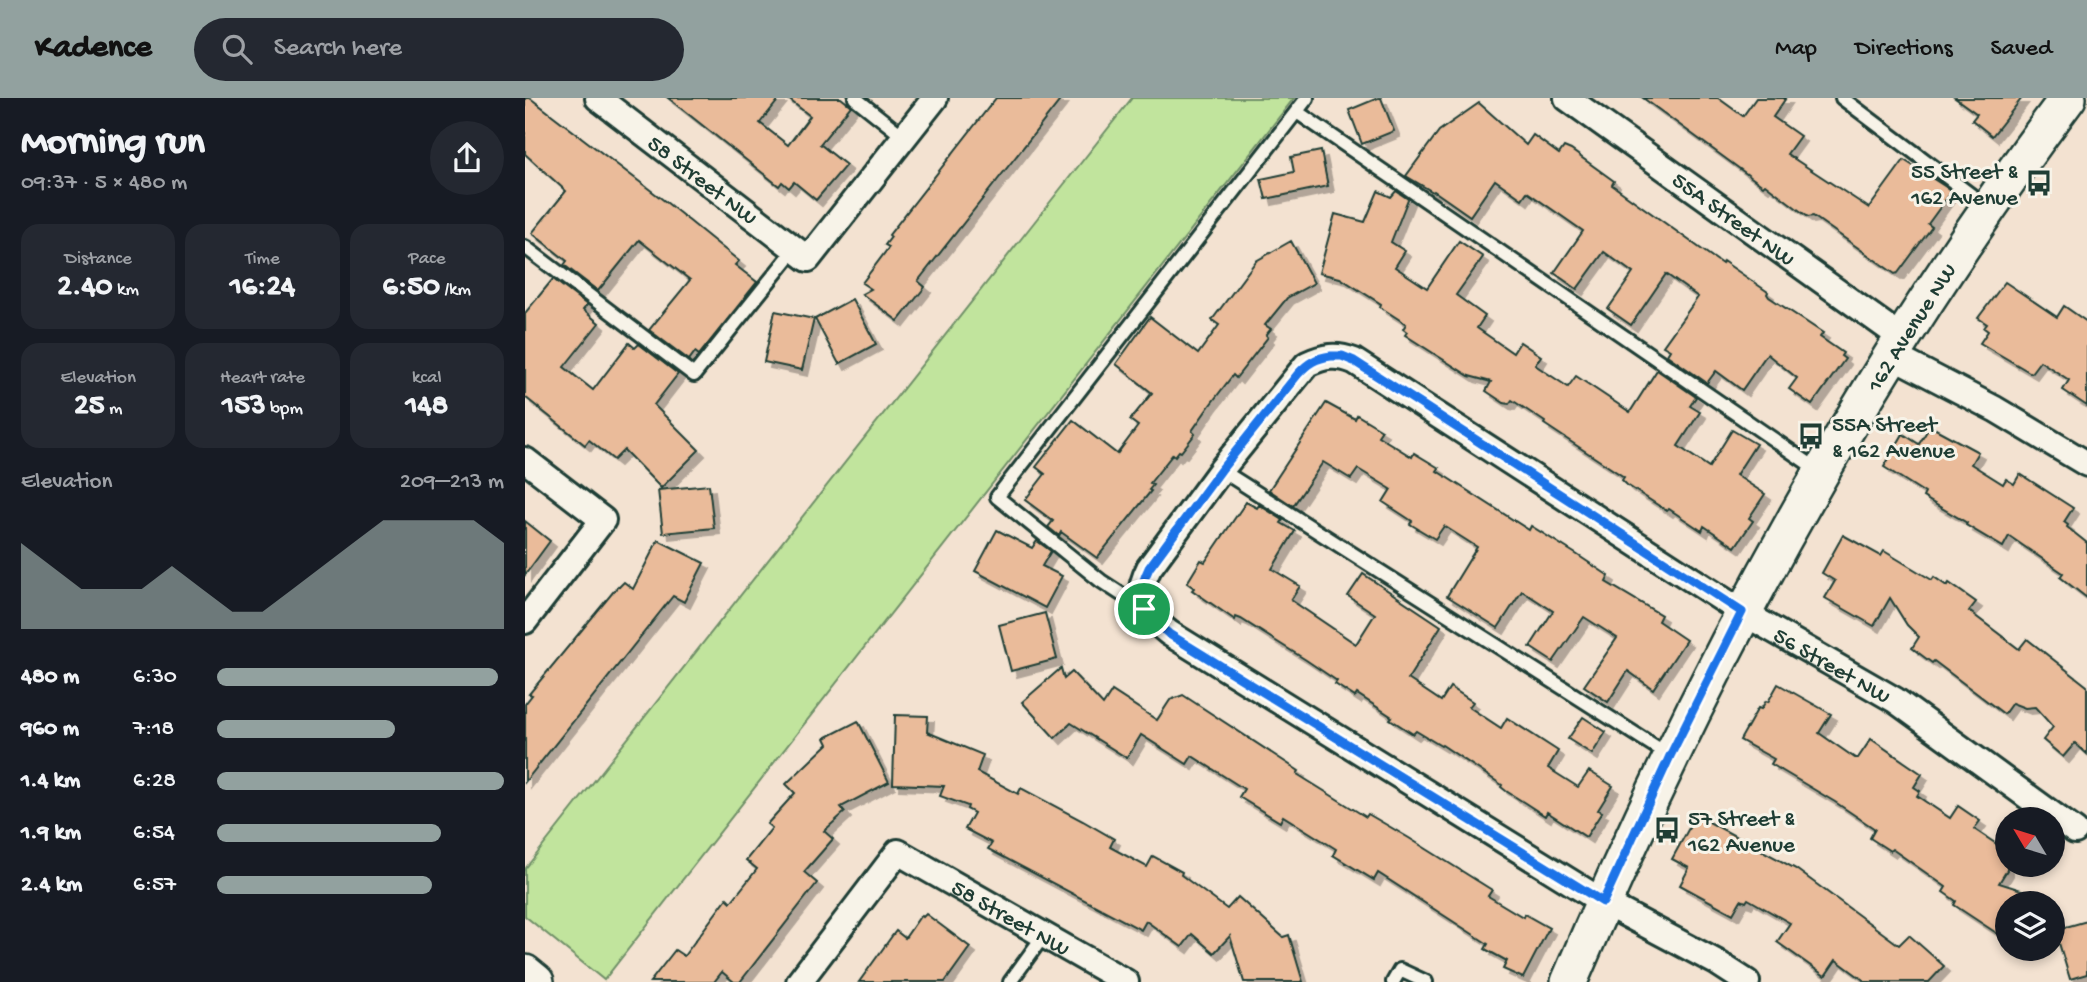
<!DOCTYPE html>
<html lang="en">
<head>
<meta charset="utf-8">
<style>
  :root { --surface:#171b24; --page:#242831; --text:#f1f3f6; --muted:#9ea1a6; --accent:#92a19f }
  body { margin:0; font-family:"Gochi Hand",sans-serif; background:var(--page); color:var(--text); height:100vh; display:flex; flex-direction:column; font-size:26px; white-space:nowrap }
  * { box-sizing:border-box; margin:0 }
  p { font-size:23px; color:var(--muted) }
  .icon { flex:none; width:38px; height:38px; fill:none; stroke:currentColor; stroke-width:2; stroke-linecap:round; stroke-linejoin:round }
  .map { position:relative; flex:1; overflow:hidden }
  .drawer { display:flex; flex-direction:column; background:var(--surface); width:525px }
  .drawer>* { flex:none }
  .needle { width:46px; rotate:308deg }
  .buttons { position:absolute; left:1470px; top:709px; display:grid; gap:14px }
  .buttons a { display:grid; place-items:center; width:70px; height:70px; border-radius:50%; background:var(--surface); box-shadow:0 4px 10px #0003; font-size:35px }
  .pin { position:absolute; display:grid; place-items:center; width:60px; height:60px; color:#fff; margin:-30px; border:4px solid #fff; border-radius:50%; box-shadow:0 2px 7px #0007 }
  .round { display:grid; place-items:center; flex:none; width:74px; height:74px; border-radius:37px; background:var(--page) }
  .headline { display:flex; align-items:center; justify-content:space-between; height:119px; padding:0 21px }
  h1 { font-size:38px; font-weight:800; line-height:52px }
  .figures { display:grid; grid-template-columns:repeat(3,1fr); gap:10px; height:119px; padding:7px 21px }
  .figures div { display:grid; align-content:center; border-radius:18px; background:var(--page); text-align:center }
  .figures b { font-size:30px; font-weight:800 }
  .figures small { font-size:19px; font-weight:400 }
  .figures p { font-size:19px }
  .chart { height:196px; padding:14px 21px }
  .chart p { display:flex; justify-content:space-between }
  .chart svg { width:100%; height:126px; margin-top:7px; fill:var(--accent); opacity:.7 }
  ul { padding:0 21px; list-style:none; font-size:23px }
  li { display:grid; grid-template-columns:112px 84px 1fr; align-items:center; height:52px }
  li i { height:18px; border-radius:9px; background:var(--accent) }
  header { display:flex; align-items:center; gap:42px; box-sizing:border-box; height:98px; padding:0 35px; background:var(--accent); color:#111 }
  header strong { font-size:33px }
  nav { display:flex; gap:38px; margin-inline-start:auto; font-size:24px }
  .search { width:490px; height:63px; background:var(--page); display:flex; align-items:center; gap:18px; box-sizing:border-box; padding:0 24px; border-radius:38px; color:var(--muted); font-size:26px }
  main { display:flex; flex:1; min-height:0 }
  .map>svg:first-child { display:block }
  .green { fill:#c1e49d; stroke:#709068; stroke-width:2 }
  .building { fill:#eabb9a; stroke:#1f3d34; stroke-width:2; filter:url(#shadow) }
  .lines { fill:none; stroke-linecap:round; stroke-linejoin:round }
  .lane-casing { stroke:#1f3d34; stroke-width:18 }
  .street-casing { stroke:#1f3d34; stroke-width:30 }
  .secondary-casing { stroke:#1f3d34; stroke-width:40 }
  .lane { stroke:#f7f3e8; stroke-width:12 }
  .street { stroke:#f7f3e8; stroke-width:24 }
  .secondary { stroke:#f7f3e8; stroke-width:35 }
  .route-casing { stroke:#fff; stroke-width:14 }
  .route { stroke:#1a73e8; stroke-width:9 }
  .labels { text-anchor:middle; stroke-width:6; stroke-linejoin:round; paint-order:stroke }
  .poi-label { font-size:23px; fill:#1f3d34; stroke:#f7f3e8; text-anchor:start }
  .street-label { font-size:23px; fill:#1f3d34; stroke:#f7f3e8 }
</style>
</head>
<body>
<header>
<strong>Kadence</strong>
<div class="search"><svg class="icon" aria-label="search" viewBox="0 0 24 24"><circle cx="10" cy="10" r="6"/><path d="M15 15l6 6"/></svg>Search here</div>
<nav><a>Map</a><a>Directions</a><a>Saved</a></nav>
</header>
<main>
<section class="drawer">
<div class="headline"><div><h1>Morning run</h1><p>09:37 · 5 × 480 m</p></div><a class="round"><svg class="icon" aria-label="share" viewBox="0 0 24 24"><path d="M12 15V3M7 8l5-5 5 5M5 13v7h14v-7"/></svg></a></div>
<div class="figures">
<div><p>Distance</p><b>2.40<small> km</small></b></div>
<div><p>Time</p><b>16:24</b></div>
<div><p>Pace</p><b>6:50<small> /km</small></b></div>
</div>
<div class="figures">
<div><p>Elevation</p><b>25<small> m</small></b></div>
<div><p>Heart rate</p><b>153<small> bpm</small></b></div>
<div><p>kcal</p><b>148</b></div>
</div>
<div class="chart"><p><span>Elevation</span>209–213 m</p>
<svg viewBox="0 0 160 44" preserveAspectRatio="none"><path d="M0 44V14L10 22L20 30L30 30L40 30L50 22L60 30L70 38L80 38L90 30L100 22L110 14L120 6L130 6L140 6L150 6L160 14V44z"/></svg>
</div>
<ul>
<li><b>480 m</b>6:30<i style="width:98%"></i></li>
<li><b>960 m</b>7:18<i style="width:62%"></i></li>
<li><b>1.4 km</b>6:28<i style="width:100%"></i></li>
<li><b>1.9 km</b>6:54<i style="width:78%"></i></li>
<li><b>2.4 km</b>6:57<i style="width:75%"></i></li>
</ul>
</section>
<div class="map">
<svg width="1562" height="884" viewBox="0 0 1562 884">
  <defs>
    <filter id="shadow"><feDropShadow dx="6" dy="6" stdDeviation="0" flood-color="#0004"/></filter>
  </defs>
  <rect width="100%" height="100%" fill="#f3e2d1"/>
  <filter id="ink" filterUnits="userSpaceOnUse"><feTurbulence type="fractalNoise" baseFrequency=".0143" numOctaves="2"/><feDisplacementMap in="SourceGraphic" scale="14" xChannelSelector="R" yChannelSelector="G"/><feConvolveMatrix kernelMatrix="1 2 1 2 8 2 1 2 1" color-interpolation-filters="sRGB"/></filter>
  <g filter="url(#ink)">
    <path class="green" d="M 607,0 L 769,0 L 79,882 L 0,818 L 0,771 Z"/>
    <g class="building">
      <path d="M 0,0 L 5,0 L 141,104 L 214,163 L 210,167 L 232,184 L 174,257 L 170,254 L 164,262 L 124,232 L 165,182 L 114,142 L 73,193 L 39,167 L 42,163 L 7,135 L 41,93 L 0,56 Z"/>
      <path d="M 143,0 L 255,0 L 235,25 L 263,47 L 285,18 L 262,0 L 316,0 L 326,8 L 295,46 L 321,67 L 291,102 L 269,84 L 264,90 L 257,84 L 254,88 Z"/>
      <path d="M 471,0 L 537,0 L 393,183 L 400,189 L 373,223 L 337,196 L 346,191 L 337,185 L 364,149 L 360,147 L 366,139 L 364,137 Z"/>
      <path d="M 853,0 L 856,0 L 869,33 L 837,46 L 824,12 Z"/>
      <path d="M 1118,0 L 1193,0 L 1218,18 L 1231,0 L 1261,0 L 1248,19 L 1275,38 L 1262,56 L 1344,110 L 1379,62 L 1427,93 L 1403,126 L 1407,129 L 1373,175 L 1370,176 L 1288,118 L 1283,119 L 1240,86 L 1238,88 Z"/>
      <path d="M 1430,0 L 1497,0 L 1467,38 L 1447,22 L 1452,16 Z"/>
      <path d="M 954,5 L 1001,47 L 1008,37 L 1034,56 L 1039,49 L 1046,52 L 1089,83 L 1087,87 L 1197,166 L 1198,163 L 1243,194 L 1242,196 L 1244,199 L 1298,235 L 1295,239 L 1318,255 L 1316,258 L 1320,261 L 1287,307 L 1264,291 L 1272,280 L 1242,256 L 1217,292 L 1191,273 L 1182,285 L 1142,257 L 1145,252 L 1138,248 L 1173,199 L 1141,176 L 1106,227 L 1083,211 L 1108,175 L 1079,154 L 1052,191 L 1029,175 L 1058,133 L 1002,94 L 997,101 L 970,82 L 945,118 L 909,93 L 908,94 L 881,78 L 914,33 Z"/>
      <path d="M 796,53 L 803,88 L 741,101 L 736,81 L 769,74 L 766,59 Z"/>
      <path d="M 853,93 L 866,99 L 871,93 L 883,101 L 866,144 L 880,153 L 870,169 L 902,190 L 934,143 L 958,159 L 931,197 L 960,218 L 952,230 L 988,255 L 995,244 L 1016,258 L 1010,267 L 1043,289 L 1051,278 L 1105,314 L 1132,272 L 1171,299 L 1165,308 L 1175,314 L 1153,348 L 1184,369 L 1207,332 L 1231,346 L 1211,377 L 1240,396 L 1224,420 L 1228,423 L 1210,449 L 1179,428 L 1177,433 L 1144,411 L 1142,413 L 1102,387 L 1097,382 L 1099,379 L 1019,326 L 1020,324 L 987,302 L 984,306 L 979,305 L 961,293 L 966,284 L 944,278 L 880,237 L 882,234 L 878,231 L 881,226 L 855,209 L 856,206 L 815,180 L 794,175 L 810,116 L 840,124 Z"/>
      <path d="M 766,143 L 789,185 L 762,200 L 740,227 L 746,231 L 741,237 L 743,239 L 711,280 L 708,277 L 685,307 L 667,333 L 670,336 L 656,354 L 654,353 L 650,358 L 648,356 L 625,385 L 628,387 L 624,392 L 626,393 L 572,460 L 536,434 L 534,438 L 523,429 L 528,423 L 500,402 L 520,376 L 511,369 L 548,322 L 592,356 L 613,328 L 605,322 L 627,295 L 591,266 L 625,219 L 673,256 L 694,227 L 687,222 L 731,163 Z"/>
      <path d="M 28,181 L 62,207 L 58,212 L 74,225 L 39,269 L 68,292 L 104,245 L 110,250 L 114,246 L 153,276 L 129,307 L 174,352 L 136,390 L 99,352 L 89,362 L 64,342 L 60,347 L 0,299 L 0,215 Z"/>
      <path d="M 1480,184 L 1532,219 L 1539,208 L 1562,224 L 1562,308 L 1538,292 L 1544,282 L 1515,263 L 1506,275 L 1455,245 L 1463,233 L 1459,230 L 1462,226 L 1453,220 Z"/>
      <path d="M 327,201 L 351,246 L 314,266 L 290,221 Z"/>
      <path d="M 250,213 L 289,221 L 277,272 L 239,264 Z"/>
      <path d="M 801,305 L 830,321 L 832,317 L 857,332 L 853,338 L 887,359 L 889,355 L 914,370 L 912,373 L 1004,432 L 1006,428 L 1051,456 L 1084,478 L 1081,484 L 1136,517 L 1133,523 L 1161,542 L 1128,591 L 1103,573 L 1083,604 L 1059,588 L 1092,540 L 1059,519 L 1028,564 L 1005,549 L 1028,513 L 997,493 L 973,530 L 922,498 L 952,449 L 919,428 L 910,441 L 885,426 L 887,423 L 858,404 L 866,391 L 833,371 L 826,381 L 798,364 L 768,408 L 744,392 Z"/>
      <path d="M 1405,328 L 1453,354 L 1446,366 L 1478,386 L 1481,381 L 1489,386 L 1495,376 L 1548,410 L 1539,424 L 1543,427 L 1542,429 L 1562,445 L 1562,500 L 1535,479 L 1538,475 L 1484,438 L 1478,449 L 1441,427 L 1442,425 L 1398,399 L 1400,395 L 1359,369 L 1378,336 L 1394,346 Z"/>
      <path d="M 184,387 L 189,430 L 138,435 L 133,392 Z"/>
      <path d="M 721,404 L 732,410 L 734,407 L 758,422 L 756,425 L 770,433 L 747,471 L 775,488 L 766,502 L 831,546 L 850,516 L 823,498 L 838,476 L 916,528 L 883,581 L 916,603 L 925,589 L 948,604 L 944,609 L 976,630 L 982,620 L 1033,653 L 1023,670 L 1053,689 L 1064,673 L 1088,688 L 1073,712 L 1077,714 L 1061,739 L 1022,714 L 1020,718 L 1000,705 L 981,693 L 976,689 L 977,687 L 917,647 L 916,648 L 891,633 L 888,636 L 865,621 L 867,619 L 832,596 L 830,599 L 810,586 L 812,583 L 781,562 L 716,521 L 711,519 L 710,522 L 667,492 L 669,490 L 662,485 L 676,462 L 680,464 Z"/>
      <path d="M 0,423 L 25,443 L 0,477 Z"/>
      <path d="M 472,432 L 507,450 L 512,443 L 526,453 L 517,468 L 537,478 L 520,510 L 450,473 Z"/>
      <path d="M 1318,437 L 1356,458 L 1359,453 L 1407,482 L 1409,479 L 1422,488 L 1424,485 L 1451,504 L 1444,513 L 1494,551 L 1502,541 L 1562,588 L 1562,656 L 1550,645 L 1538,659 L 1518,642 L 1528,629 L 1510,609 L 1500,610 L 1487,605 L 1479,616 L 1409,563 L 1407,565 L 1387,550 L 1394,539 L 1382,527 L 1365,500 L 1349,528 L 1300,500 L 1310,483 L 1297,475 Z"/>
      <path d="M 133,442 L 179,465 L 159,504 L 148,498 L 0,684 L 0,606 L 7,597 L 4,596 L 93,488 L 94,489 L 99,484 L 108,491 Z"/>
      <path d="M 520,515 L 532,561 L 486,573 L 474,527 Z"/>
      <path d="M 536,570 L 539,581 L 547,574 L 578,607 L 587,593 L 632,622 L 645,602 L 658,597 L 774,673 L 772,676 L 841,719 L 843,716 L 884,740 L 967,792 L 963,798 L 998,819 L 999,816 L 1024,830 L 998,880 L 978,871 L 982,863 L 960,851 L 963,846 L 853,775 L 849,782 L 808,757 L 811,751 L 758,718 L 755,724 L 714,699 L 719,691 L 667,658 L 662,666 L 616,637 L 602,660 L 546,625 L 530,640 L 497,604 Z"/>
      <path d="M 1253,586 L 1306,616 L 1294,635 L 1330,660 L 1333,660 L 1346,641 L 1397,676 L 1389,689 L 1395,693 L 1392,698 L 1425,720 L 1433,708 L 1455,723 L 1449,731 L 1482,753 L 1482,772 L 1474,785 L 1525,801 L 1524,805 L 1482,805 L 1482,842 L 1429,807 L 1431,803 L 1418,794 L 1421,789 L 1367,751 L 1365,753 L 1345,740 L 1350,731 L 1310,704 L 1246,666 L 1249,661 L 1215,642 L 1233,610 L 1236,611 L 1241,603 L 1243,604 Z"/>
      <path d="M 370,617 L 403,618 L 402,634 L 458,657 L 452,674 L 493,696 L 496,690 L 558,723 L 589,741 L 585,749 L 622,769 L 628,758 L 657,774 L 656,777 L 702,811 L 713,799 L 758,839 L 764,837 L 778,884 L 719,884 L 705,838 L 689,855 L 667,836 L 657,849 L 621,823 L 616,832 L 463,751 L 467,745 L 440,731 L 449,715 L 442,711 L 443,708 L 415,698 L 419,688 L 368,686 Z"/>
      <path d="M 1058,619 L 1081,634 L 1067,656 L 1043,641 Z"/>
      <path d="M 333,623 L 364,684 L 316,709 L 320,714 L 299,733 L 308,741 L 279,774 L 292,785 L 215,884 L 209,884 L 197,874 L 189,884 L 125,884 L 150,852 L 159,858 L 202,800 L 206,804 L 232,771 L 221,762 L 247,730 L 242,726 L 270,695 L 261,686 L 303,646 L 300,640 Z"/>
      <path d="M 1171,717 L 1271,771 L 1374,847 L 1384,837 L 1419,868 L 1404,884 L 1341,884 L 1311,862 L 1300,878 L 1252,844 L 1265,825 L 1223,801 L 1221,804 L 1216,802 L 1208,816 L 1155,787 L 1164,770 L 1147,761 Z"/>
      <path d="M 401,816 L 445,849 L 420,884 L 334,884 L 367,838 L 371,833 L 380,840 L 396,817 L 398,819 Z"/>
      <path d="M 1562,823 L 1562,876 L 1545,881 L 1530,832 Z"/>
    </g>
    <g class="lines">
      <g class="lane-casing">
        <g id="lane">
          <path d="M 330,0 L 379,39"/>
          <path d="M 1317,0 L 1462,109"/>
          <path d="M 772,14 L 1293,372"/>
          <path d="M 0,149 L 169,277 L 270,151"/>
          <path d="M 696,372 L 1145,658"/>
          <path d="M 619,511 L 576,483 L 472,399 L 782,0"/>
          <path d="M 485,884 L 519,837"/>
          <path d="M 868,884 L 875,872 L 901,884"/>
        </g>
      </g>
      <g class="street-casing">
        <g id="street">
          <path id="s1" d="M 73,0 L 283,161 L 410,0"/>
          <path id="s2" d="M 1042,0 L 1377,240"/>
          <path d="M 1366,257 L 1470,311 L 1562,366"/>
          <path d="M 0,362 L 78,422 L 0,523"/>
          <path id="s3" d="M 274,884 L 373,754 L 601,884"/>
          <path id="s4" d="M 1222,884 L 1191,864 L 1078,804 L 644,535 C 618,514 608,502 624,470 L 696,372 L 782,266 C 799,258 811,256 829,263 L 1217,514 L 1370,602 L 1550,733"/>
        </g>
      </g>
      <g class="secondary-casing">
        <g id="secondary">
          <path d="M 0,875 L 11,884"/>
          <path id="s5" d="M 1044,884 C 1177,571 1338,272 1543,0"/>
        </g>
      </g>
      <use href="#lane" class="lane"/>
      <use href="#street" class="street"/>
      <use href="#secondary" class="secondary"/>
    </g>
  </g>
  <g class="lines" filter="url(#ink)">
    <g class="route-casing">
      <path id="route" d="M 806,258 L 817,258 L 829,263 L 1217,514 L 1145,658 L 1078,804 L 644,536 C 618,514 608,503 624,470 L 696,372 L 773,276 C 783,265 791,260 806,258 Z"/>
    </g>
    <use href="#route" class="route"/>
  </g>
  <defs>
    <g id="bus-bare" transform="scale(2.1)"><path d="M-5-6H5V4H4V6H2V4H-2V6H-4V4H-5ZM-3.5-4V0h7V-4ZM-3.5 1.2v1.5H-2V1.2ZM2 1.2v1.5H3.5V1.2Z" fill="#1f3d34" stroke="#f7f3e8" stroke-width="2.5" paint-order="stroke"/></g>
  </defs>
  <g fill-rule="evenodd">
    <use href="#bus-bare" x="1514" y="85"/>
    <use href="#bus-bare" x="1286" y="338"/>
    <use href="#bus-bare" x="1142" y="732"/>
  </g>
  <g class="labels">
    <g class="poi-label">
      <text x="1493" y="80" text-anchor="end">55 Street &amp;<tspan x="1493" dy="26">162 Avenue</tspan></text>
      <text x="1307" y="333">55A Street<tspan x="1307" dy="26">&amp; 162 Avenue</tspan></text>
      <text x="1163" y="727">57 Street &amp;<tspan x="1163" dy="26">162 Avenue</tspan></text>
    </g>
    <g class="street-label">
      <text dy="8" stroke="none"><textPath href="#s1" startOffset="133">58 Street NW</textPath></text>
      <text dy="8" stroke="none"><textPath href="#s2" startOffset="206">55A Street NW</textPath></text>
      <text dy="8" stroke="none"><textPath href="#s5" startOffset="740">162 Avenue NW</textPath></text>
      <text dy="8" stroke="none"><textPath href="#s4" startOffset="1626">56 Street NW</textPath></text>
      <text dy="8" stroke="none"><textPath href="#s3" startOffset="294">58 Street NW</textPath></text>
    </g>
  </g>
</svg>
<div class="buttons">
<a><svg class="needle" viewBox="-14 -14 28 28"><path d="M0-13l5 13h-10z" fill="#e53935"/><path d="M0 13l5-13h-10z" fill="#9ea1a6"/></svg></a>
<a><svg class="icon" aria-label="layers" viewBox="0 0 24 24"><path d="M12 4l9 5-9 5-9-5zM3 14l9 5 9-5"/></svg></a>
</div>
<div class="pin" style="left:619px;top:511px;background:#1e9e55"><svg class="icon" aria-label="arrive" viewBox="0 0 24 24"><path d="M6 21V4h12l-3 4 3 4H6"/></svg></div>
</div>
</main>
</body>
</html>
